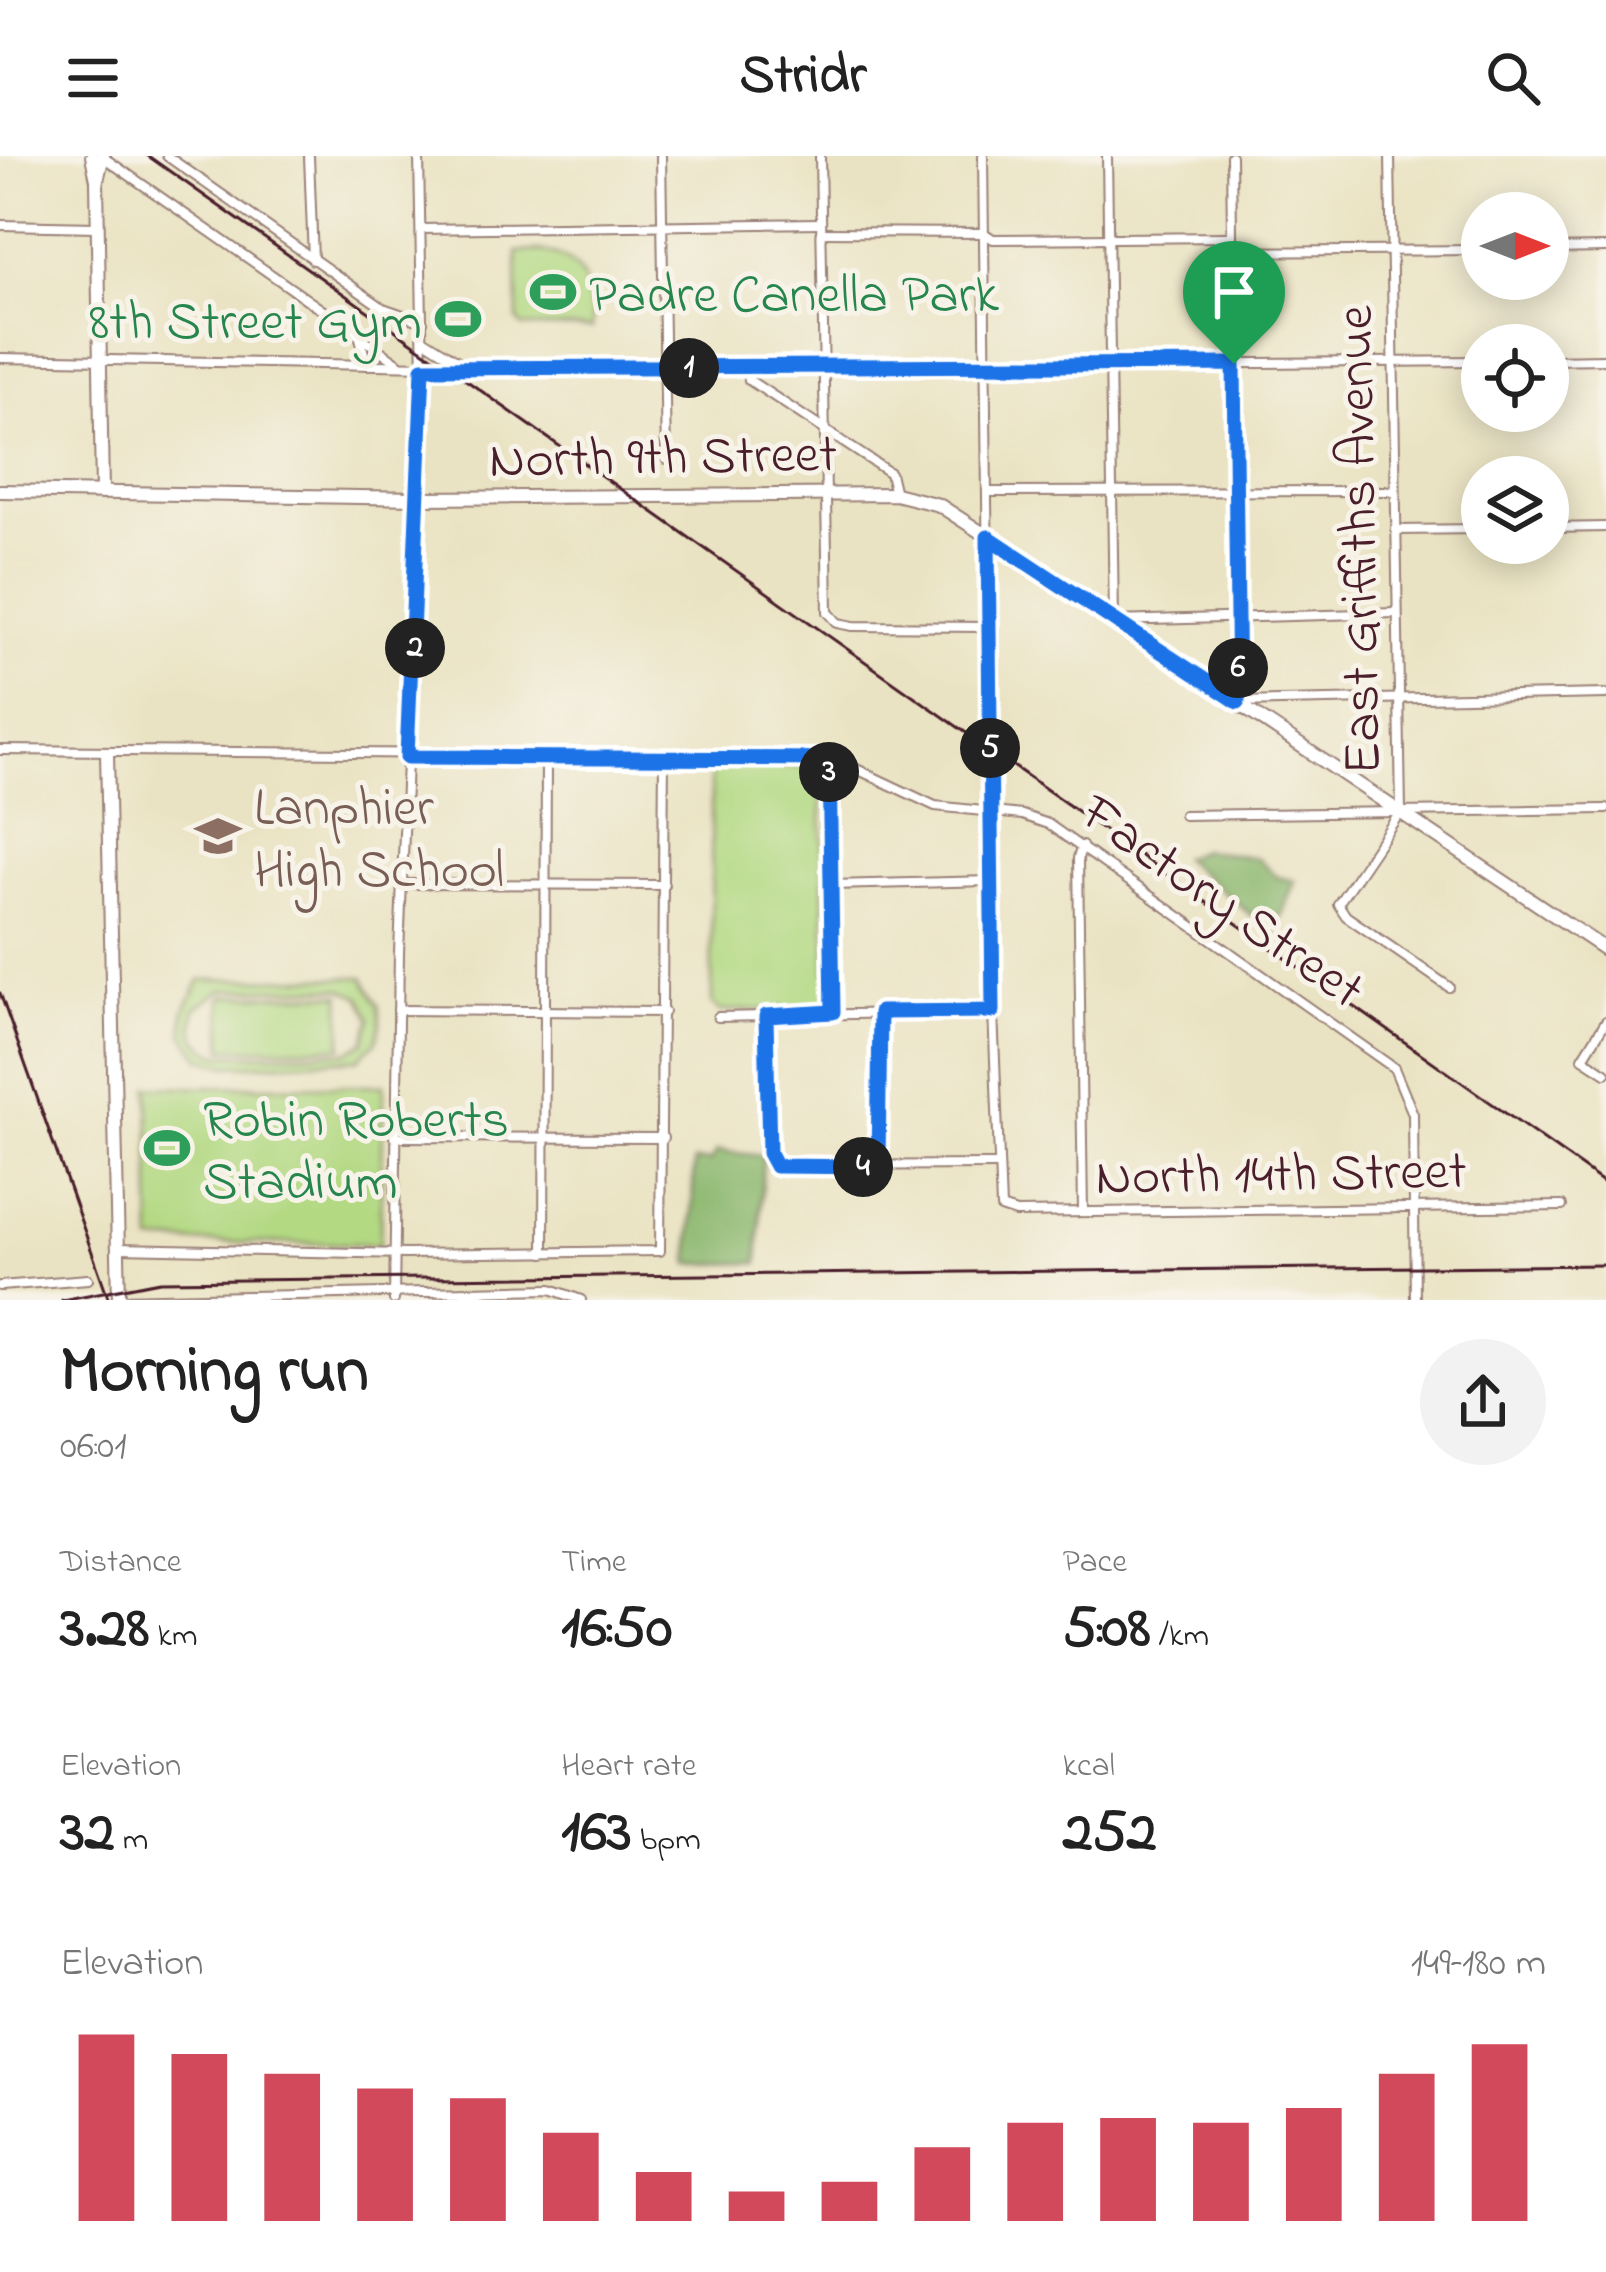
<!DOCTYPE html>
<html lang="en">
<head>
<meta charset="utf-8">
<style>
  :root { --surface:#fff; --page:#f2f2f2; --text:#222; --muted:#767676; --accent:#d1495b }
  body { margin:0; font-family:"Indie Flower",sans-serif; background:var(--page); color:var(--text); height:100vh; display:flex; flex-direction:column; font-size:45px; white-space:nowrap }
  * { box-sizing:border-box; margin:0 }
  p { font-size:39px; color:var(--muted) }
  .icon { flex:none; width:66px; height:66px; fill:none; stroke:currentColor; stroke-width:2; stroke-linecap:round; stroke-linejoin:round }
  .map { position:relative; height:1144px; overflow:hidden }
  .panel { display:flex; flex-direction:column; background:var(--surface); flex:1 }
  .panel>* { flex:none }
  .needle { width:78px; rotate:90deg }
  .fabs { position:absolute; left:1461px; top:36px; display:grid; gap:24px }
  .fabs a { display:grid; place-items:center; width:108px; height:108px; border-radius:50%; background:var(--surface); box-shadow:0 6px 30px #0003; font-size:60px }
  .pin { position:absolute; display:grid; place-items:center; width:102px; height:102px; color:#fff; margin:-123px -51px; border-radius:50% 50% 50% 0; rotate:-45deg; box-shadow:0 0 12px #0007 }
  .pin .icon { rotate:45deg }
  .km { position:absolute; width:60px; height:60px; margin:-30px; border-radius:50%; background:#222; color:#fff; font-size:33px; line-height:60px; text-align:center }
  .round { display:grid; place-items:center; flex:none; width:126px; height:126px; border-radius:63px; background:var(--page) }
  .overview { display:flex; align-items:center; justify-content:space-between; height:204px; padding:0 60px }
  h1 { font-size:66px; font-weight:800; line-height:90px }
  .metrics { display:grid; grid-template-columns:repeat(3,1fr); gap:18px; height:204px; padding:12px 60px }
  .metrics div { display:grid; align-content:center }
  .metrics b { font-size:60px; font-weight:800 }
  .metrics small { font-size:33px; font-weight:400 }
  .metrics p { font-size:33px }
  .chart { height:336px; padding:24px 60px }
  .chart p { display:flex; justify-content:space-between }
  .chart svg { width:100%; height:216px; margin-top:12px; stroke:var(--accent); stroke-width:6 }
  header { display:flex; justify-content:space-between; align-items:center; height:156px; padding:0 60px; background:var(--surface); font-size:54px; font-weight:800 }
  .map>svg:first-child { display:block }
  .green { fill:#b3d983; stroke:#7e7c57; stroke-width:3; fill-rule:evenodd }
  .forest { fill:#8eb971; stroke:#6c6c4e; stroke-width:3 }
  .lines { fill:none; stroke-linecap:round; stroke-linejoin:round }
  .street-casing { stroke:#9a8177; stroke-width:12 }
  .secondary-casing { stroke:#9a8177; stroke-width:16 }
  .primary-casing { stroke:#9a8177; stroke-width:16 }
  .street { stroke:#fff; stroke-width:8 }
  .secondary { stroke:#fff; stroke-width:12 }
  .primary { stroke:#fff; stroke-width:12 }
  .rail { stroke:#4a1f2b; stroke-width:3 }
  .route-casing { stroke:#fff; stroke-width:24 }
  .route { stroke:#1a73e8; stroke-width:15 }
  .labels { text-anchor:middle; stroke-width:10; stroke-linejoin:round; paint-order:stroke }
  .leisure-label { font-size:54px; fill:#27864d; stroke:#f7f3e8; text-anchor:start }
  .street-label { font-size:54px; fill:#4a1f2b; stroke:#f7f3e8 }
  .education-label { font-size:54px; fill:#785e54; stroke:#f7f3e8; text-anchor:start }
</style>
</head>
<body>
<header><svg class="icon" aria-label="menu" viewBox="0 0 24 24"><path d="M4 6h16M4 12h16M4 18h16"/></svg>Stridr<svg class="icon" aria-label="search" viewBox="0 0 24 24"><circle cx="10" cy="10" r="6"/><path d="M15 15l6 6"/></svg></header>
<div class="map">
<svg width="1606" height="1144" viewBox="0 0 1606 1144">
  <rect width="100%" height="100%" fill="#f7f3e8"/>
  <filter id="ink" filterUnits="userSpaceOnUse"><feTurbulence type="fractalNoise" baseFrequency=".00833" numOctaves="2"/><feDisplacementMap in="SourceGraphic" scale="24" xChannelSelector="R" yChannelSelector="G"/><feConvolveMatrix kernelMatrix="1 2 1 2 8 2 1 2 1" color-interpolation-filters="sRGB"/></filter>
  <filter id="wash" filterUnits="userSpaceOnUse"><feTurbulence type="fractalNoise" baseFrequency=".004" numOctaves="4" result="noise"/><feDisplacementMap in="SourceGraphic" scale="48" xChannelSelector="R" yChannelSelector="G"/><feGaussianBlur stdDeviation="2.7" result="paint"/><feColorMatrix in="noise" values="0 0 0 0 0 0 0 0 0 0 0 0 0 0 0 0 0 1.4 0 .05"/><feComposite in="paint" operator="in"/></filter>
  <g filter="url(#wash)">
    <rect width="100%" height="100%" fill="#eae3c3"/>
    <g class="green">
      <path d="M 541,95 C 584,102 593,133 592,172 L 523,171 L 518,165 L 517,96 Z"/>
      <path d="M 711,610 L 815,610 L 821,616 L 827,851 L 720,855 L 712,848 Z"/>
      <path d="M 363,821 L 379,850 L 381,868 L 376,886 L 358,903 L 227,910 L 201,902 L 184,878 L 184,855 L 200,824 ZM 341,832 L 361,841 L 371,863 L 364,886 L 347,896 L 221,899 C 198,892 189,875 196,852 L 221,834 Z"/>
      <path d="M 341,838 L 342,891 L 223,893 L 222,840 Z"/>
      <path d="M 384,929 L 380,1088 L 152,1086 L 149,931 Z"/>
    </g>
    <g class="forest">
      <path d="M 1202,694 L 1257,702 L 1277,721 L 1295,725 L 1274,778 L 1182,702 Z"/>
      <path d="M 717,995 L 763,1000 L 758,1107 L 690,1108 L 694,1006 L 711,1005 Z"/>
    </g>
  </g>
  <g filter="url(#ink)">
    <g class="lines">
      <g class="street-casing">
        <g id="street">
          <path d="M 167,0 L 383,152 L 423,166"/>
          <path d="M 309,0 L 313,104"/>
          <path d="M 661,0 L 666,303"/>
          <path d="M 820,0 L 828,456 L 838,467 L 853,470 L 989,471"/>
          <path d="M 983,0 L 993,855 L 1001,1052 L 1016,1057 L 1562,1050"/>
          <path d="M 1107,0 L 1114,465 L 1396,457"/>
          <path d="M 1231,0 L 1238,546 L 1606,538"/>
          <path d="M 1390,0 L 1401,655 L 1338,748 L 1346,760 L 1449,831"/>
          <path d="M 103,1 L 398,207"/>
          <path d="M 0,69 L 97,71"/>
          <path d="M 421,73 L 820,67"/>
          <path d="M 821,76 L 984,77 L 993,83 L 1231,81"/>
          <path d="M 1548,93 L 1606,92"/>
          <path d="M 1231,96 L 1482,94"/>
          <path d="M 360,182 L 367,209"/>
          <path d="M 423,183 L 466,210"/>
          <path d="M 0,202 L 588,213 L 1482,205"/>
          <path d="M 1548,204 L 1606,203"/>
          <path d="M 747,211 L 749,224 L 890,317 L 895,338"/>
          <path d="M 987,336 L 1395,335"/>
          <path d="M 1548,372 L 1606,371"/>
          <path d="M 1396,374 L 1482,373"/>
          <path d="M 0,594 L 814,601 L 846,608 L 935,650 L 1022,659 L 1048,668 L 1394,912 L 1413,958 L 1415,1144"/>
          <path d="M 829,603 L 833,856"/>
          <path d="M 1184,659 L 1606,653"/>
          <path d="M 1082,690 L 1078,702 L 1083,1056"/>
          <path d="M 401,728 L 664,729"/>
          <path d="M 831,729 L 991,725"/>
          <path d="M 398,854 L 664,856"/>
          <path d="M 766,860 L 769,986 L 776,1010 L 996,1009"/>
          <path d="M 718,861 L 993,855"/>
          <path d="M 1606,865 L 1583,902 L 1606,917"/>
          <path d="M 394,981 L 663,982"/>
          <path d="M 878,1011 L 880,856"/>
          <path d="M 119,1092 L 406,1098 L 660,1095 L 664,600"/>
          <path d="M 544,1097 L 546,601"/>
          <path d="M 0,1130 L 88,1123"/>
          <path d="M 120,1143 L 551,1133 L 581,1144"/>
          <path d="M 394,1144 L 399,797 L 423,222 L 419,0"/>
        </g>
      </g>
      <g class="secondary-casing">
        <g id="secondary">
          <path d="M 92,0 L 97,24"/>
          <path d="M 102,337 L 97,24 L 103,0"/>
          <path d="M 107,597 L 119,1144"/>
        </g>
      </g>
      <g class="primary-casing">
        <path id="primary" d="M 0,335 L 419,342 L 895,338 L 939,349 L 1019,401 L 1606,794"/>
      </g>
      <use href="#street" class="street"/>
      <use href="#secondary" class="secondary"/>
      <use href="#primary" class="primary"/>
      <g class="rail">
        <path d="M 148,0 L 1606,1028"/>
        <path d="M 0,837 L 109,1144"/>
        <path d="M 62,1144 L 160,1125 L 1606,1109"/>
      </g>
    </g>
  </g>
  <g class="lines" filter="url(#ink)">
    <g class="route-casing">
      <path id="route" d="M 1234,208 L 1238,546 L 988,381 L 993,855 L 880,856 L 878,1011 L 776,1010 L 769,997 L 766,860 L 833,856 L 829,603 L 407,601 L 423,212 Z"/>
    </g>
    <use href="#route" class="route"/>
  </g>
  <defs>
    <g id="stadium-bare" transform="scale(3.6)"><path d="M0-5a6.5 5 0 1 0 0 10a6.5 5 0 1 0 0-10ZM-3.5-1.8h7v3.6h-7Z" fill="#2e9e5b" stroke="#f7f3e8" stroke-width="2.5" paint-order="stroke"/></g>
    <g id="school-bare" transform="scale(3.6)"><path d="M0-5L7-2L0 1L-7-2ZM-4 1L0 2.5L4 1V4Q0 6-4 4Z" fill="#8d6e63" stroke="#f7f3e8" stroke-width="2.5" paint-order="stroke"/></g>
  </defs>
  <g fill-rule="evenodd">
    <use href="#stadium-bare" x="553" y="136"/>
    <use href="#stadium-bare" x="458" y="163"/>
    <use href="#school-bare" x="218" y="680"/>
    <use href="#stadium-bare" x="167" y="992"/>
  </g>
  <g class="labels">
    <g class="leisure-label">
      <text x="589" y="155">Padre Canella Park</text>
      <text x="422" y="182" text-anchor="end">8th Street Gym</text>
      <text x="203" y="980">Robin Roberts<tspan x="203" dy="62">Stadium</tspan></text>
    </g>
    <g class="street-label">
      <text transform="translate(663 298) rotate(-1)" y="19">North 9th Street</text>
      <text transform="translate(1356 384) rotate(-91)" y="19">East Griffiths Avenue</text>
      <text transform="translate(1224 743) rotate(35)" y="19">Factory Street</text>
      <text transform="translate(1281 1015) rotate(-1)" y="19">North 14th Street</text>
    </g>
    <g class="education-label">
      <text x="254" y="668">Lanphier<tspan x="254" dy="62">High School</tspan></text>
    </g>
  </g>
</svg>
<div class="fabs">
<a><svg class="needle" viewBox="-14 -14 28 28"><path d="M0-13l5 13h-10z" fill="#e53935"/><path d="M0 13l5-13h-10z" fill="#767676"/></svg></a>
<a><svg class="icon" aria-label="locate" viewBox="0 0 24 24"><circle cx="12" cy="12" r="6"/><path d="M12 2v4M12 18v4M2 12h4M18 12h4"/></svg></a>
<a><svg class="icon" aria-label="layers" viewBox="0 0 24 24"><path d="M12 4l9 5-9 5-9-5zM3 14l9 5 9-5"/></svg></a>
</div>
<div class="pin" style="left:1234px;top:208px;background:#1e9e55"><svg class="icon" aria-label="arrive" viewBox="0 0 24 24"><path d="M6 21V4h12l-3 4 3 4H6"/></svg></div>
<b class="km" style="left:689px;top:212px">1</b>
<b class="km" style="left:415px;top:492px">2</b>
<b class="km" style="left:829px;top:616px">3</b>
<b class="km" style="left:863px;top:1011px">4</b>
<b class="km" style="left:990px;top:592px">5</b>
<b class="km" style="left:1238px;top:512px">6</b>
</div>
<section class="panel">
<div class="overview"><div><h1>Morning run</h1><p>06:01</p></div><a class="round"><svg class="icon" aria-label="share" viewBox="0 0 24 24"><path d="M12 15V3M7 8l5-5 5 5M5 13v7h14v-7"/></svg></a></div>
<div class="metrics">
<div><p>Distance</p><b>3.28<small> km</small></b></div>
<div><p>Time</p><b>16:50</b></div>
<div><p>Pace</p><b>5:08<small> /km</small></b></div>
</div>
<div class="metrics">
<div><p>Elevation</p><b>32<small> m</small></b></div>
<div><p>Heart rate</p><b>163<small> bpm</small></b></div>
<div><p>kcal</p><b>252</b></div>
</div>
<div class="chart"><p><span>Elevation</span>149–180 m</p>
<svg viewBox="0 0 160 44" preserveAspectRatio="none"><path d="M5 44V6M15 44V10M25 44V14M35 44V17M45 44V19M55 44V26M65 44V34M75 44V38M85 44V36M95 44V29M105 44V24M115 44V23M125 44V24M135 44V21M145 44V14M155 44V8"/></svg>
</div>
</section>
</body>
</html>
